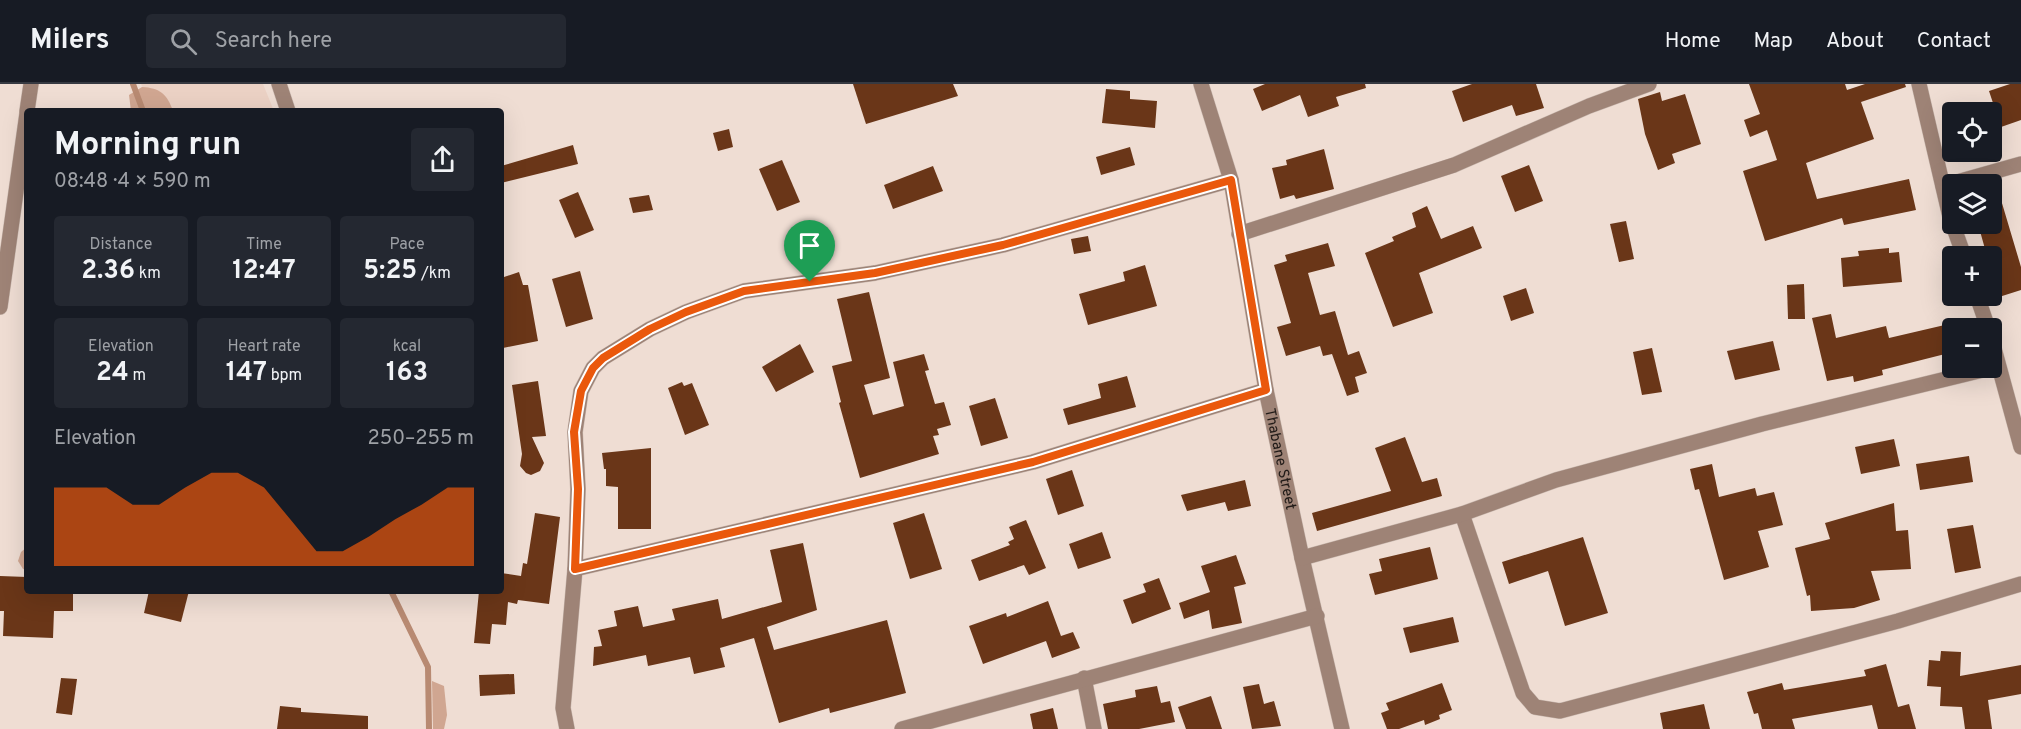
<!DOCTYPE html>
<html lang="en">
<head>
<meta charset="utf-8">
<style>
  :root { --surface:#171b24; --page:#242831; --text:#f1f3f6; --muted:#9ea1a6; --line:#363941; --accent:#ea580c }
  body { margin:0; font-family:Overpass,sans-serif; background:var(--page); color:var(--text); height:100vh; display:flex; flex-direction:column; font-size:22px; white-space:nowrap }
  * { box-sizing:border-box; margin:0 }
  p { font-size:20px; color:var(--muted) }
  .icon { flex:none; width:33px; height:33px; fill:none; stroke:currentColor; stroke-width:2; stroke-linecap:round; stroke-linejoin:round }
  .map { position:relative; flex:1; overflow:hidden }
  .sheet { position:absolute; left:24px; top:24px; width:480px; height:486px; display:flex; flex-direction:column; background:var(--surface); border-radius:6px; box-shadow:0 6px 24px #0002 }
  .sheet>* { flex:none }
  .tools { position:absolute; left:1942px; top:18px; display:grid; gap:12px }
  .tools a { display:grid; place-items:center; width:60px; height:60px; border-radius:6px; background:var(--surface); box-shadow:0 6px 24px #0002; font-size:30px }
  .pin { position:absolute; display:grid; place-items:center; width:51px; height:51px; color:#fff; margin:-62px -26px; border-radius:50% 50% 50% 0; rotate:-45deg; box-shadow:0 0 6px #0007 }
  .pin .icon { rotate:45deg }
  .round { display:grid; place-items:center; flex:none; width:63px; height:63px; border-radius:6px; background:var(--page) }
  .summary { display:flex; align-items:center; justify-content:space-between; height:102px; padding:0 30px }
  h1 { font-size:33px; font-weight:700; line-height:45px }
  .figures { display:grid; grid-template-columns:repeat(3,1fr); gap:9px; height:102px; padding:6px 30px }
  .figures div { display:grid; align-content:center; border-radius:6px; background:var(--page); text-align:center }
  .figures b { font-size:26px; font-weight:700 }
  .figures small { font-size:16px; font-weight:400 }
  .figures p { font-size:16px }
  .chart { height:168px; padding:12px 30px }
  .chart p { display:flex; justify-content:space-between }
  .chart svg { width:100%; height:108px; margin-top:6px; fill:var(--accent); opacity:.7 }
  header { display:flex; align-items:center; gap:36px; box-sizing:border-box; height:84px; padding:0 30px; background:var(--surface); border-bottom:2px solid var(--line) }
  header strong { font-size:28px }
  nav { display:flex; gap:33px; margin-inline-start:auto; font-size:21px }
  .search { width:420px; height:54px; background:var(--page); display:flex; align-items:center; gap:15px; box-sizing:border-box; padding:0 21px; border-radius:6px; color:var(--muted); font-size:22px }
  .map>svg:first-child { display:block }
  .built { fill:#ebd1c4 }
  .green { fill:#d0a691 }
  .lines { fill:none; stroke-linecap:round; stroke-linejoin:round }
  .stream { stroke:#b88a72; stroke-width:6 }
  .building { fill:#6a3618 }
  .minor-casing { stroke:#cabab1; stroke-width:16 }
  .minor { stroke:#9e8376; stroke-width:15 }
  .route-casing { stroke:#fff; stroke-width:12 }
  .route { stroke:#ea580c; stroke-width:8 }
  .labels { text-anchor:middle; stroke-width:6; stroke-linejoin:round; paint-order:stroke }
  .street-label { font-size:15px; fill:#211b18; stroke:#efddd3 }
</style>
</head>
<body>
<header>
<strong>Milers</strong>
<div class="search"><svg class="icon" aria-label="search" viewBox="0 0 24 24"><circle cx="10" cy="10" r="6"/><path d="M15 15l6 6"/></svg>Search here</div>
<nav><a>Home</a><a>Map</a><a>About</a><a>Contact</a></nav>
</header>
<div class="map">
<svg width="2021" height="645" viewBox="0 0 2021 645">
  <rect width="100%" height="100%" fill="#efddd3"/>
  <path class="built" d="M 141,0 L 263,0 L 274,27 L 154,27 Z"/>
  <g class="green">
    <path d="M 142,3 C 160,4 167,10 173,27 L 131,27 L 129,11 Z"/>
    <path d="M 27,463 L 27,486 L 23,485 L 18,477 L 21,468 Z"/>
    <path d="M 432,597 L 444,602 L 447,631 L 444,645 L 433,645 Z"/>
  </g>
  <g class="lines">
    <g class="stream">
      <path d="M 133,0 L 143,27"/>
      <path d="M 391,507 L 428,583 L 429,645"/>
    </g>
  </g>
  <g class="building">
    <path d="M 853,0 L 953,0 L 958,12 L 866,40 Z"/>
    <path d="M 1265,0 L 1365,0 L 1366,4 L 1336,13 L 1339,22 L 1308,33 L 1300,11 L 1262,27 L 1253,5 Z"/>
    <path d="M 1472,0 L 1536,0 L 1544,24 L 1516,32 L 1512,21 L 1463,38 L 1452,7 Z"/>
    <path d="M 1749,0 L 1845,0 L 1847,6 L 1865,0 L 1905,0 L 1906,3 L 1861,18 L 1874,55 L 1806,79 L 1817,115 L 1909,95 L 1916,126 L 1844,141 L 1842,134 L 1765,157 L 1743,87 L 1777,76 L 1767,46 L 1750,53 L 1744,36 L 1760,30 Z"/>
    <path d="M 2010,0 L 2021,0 L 2021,36 L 2001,43 L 1989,7 Z"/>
    <path d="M 1106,5 L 1130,7 L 1130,15 L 1157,17 L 1155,44 L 1102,39 Z"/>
    <path d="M 1660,8 L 1662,17 L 1685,10 L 1701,60 L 1672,70 L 1675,79 L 1658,86 L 1645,50 L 1638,15 Z"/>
    <path d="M 729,45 L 733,63 L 718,67 L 713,49 Z"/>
    <path d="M 573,61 L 578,80 L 501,99 L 501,82 Z"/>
    <path d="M 1130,63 L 1135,81 L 1101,91 L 1096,73 Z"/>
    <path d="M 1324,65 L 1334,105 L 1296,115 L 1294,111 L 1280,115 L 1272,84 L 1287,81 L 1286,76 Z"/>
    <path d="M 782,76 L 800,118 L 777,127 L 759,85 Z"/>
    <path d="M 1529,81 L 1543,117 L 1515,128 L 1501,92 Z"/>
    <path d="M 933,82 L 943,107 L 893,125 L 884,101 Z"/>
    <path d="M 1996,99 L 2021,183 L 2021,206 L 1999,213 L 1992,189 L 1992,172 L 1987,172 L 1978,140 L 1992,140 L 1992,100 Z"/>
    <path d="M 578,108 L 594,146 L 575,154 L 559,116 Z"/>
    <path d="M 649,111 L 653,126 L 633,129 L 629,114 Z"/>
    <path d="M 1427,122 L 1441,155 L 1473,142 L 1482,164 L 1419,189 L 1433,229 L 1393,243 L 1365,169 L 1394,157 L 1392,153 L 1416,143 L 1412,129 Z"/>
    <path d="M 1626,137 L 1634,175 L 1619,178 L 1610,140 Z"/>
    <path d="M 1088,152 L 1091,167 L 1074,170 L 1071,155 Z"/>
    <path d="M 1328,159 L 1335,182 L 1308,189 L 1320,231 L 1335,227 L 1348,271 L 1359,267 L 1367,289 L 1355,293 L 1359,308 L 1347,312 L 1332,270 L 1323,272 L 1320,262 L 1286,272 L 1277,243 L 1291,239 L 1274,181 L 1287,177 L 1285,171 Z"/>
    <path d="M 1889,164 L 1889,169 L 1899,168 L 1902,198 L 1843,203 L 1841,174 L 1859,172 L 1858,167 Z"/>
    <path d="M 1145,181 L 1157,222 L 1088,241 L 1079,210 L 1125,197 L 1123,188 Z"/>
    <path d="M 580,187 L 593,235 L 566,243 L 552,195 Z"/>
    <path d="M 519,188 L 523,201 L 528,201 L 538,257 L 503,264 L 501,194 Z"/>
    <path d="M 1804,200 L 1805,235 L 1788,235 L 1787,201 Z"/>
    <path d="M 1526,204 L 1534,229 L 1511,237 L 1503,212 Z"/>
    <path d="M 869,208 L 890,294 L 864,301 L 873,331 L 904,322 L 893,278 L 924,270 L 929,286 L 925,287 L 935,320 L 944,318 L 951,341 L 937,345 L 939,351 L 933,352 L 939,370 L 860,394 L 839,319 L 841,318 L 832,282 L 852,277 L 837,215 Z"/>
    <path d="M 1831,230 L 1836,254 L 1886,242 L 1889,254 L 1949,240 L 1953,268 L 1882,286 L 1883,291 L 1854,298 L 1853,292 L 1827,297 L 1812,234 Z"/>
    <path d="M 1773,257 L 1780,286 L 1735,296 L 1727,267 Z"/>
    <path d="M 800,260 L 814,288 L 776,308 L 762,283 Z"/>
    <path d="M 1652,264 L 1662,308 L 1642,311 L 1633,268 Z"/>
    <path d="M 1127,292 L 1136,323 L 1068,341 L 1063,325 L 1101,314 L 1098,300 Z"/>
    <path d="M 538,297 L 546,352 L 532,353 L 544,379 L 540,387 L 531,391 L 526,389 L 520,382 L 522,370 L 512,301 Z"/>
    <path d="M 682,298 L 684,302 L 692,299 L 709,341 L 685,351 L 668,304 Z"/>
    <path d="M 995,314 L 1008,354 L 981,362 L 969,322 Z"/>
    <path d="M 1405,353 L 1422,398 L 1437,394 L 1442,412 L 1317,447 L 1312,429 L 1391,407 L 1375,364 Z"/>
    <path d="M 1894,355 L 1900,382 L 1861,390 L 1855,363 Z"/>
    <path d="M 651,364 L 651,445 L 618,445 L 618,403 L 606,402 L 606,385 L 604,385 L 602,369 Z"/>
    <path d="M 1969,372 L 1973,398 L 1920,406 L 1916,380 Z"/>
    <path d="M 1712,380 L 1719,413 L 1755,404 L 1757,412 L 1774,408 L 1783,441 L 1758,447 L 1769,483 L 1724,496 L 1699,405 L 1695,406 L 1690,385 Z"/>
    <path d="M 1072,386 L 1084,422 L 1058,431 L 1046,395 Z"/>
    <path d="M 1245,396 L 1251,422 L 1228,427 L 1225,418 L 1187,427 L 1181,411 Z"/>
    <path d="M 1894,419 L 1896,447 L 1908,446 L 1911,485 L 1871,487 L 1880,516 L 1854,524 L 1811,527 L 1810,511 L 1807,512 L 1795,464 L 1830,455 L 1825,439 Z"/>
    <path d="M 535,429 L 560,433 L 549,520 L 518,516 L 517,520 L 508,518 L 506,541 L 492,540 L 490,560 L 474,559 L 479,507 L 501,507 L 501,489 L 521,492 L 523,479 L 527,480 Z"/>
    <path d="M 924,429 L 942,485 L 910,495 L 893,439 Z"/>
    <path d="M 1026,436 L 1046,484 L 1029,491 L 1024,481 L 979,497 L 971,476 L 1010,461 L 1008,458 L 1014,455 L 1009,443 Z"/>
    <path d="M 1973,441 L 1981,484 L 1955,489 L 1947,445 Z"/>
    <path d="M 1102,448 L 1111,474 L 1078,485 L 1069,460 Z"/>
    <path d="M 1583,453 L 1608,529 L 1565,542 L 1548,487 L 1509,500 L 1502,478 Z"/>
    <path d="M 803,459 L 817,526 L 767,543 L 774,566 L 887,536 L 906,609 L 830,629 L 829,624 L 779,639 L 754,554 L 720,564 L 725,583 L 694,590 L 690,573 L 648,582 L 646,571 L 593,582 L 594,563 L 602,562 L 598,546 L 617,542 L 614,527 L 638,522 L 643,543 L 675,536 L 672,525 L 718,515 L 722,535 L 782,518 L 770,466 Z"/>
    <path d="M 1430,463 L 1438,495 L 1375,511 L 1369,490 L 1382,487 L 1379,475 Z"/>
    <path d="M 1236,471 L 1246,500 L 1234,503 L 1242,539 L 1212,545 L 1209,526 L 1184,535 L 1179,519 L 1210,508 L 1201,482 Z"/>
    <path d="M 0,492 L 27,493 L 27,507 L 73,507 L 73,527 L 54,527 L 53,554 L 3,552 L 4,527 L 0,527 Z"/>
    <path d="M 1159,494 L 1171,525 L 1132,540 L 1123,516 L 1146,508 L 1143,500 Z"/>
    <path d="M 149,507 L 189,507 L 181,538 L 144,529 Z"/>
    <path d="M 1048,517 L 1061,552 L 1073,548 L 1080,564 L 1052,574 L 1046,557 L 983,580 L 969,542 L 1006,529 L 1007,533 Z"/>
    <path d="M 1453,533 L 1459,558 L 1410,569 L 1403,544 Z"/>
    <path d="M 1941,567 L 1961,568 L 1960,592 L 2021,581 L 2021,610 L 1988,616 L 1992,645 L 1965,645 L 1962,623 L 1940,622 L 1941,603 L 1927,602 L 1929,576 L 1940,577 Z"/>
    <path d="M 1886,580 L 1898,623 L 1909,620 L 1916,645 L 1878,645 L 1872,621 L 1792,635 L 1795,645 L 1762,645 L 1758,629 L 1754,630 L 1747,608 L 1782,599 L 1784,606 L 1866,592 L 1864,586 Z"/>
    <path d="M 514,590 L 515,610 L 480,612 L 479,591 Z"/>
    <path d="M 61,594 L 77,595 L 72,631 L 56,629 Z"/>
    <path d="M 1442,599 L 1452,626 L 1439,631 L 1440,635 L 1425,641 L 1424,636 L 1399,645 L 1387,645 L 1381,629 L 1389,626 L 1386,619 Z"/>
    <path d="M 1259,600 L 1264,620 L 1274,617 L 1281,642 L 1252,645 L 1243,603 Z"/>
    <path d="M 1157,602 L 1161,619 L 1170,617 L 1175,638 L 1139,645 L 1108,645 L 1103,620 L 1136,613 L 1135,606 Z"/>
    <path d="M 1211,612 L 1222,645 L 1186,645 L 1178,623 Z"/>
    <path d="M 1704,620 L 1710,645 L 1663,645 L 1660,629 Z"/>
    <path d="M 280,622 L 301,624 L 301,628 L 368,632 L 368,645 L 277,645 Z"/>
    <path d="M 1053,624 L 1058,645 L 1033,645 L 1030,630 Z"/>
  </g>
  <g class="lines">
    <g class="minor-casing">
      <g id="minor">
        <path d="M 279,0 L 288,27"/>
        <path id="s1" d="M 1201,0 L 1231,96 L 1266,306 L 1302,474 L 1342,645"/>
        <path d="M 1919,0 L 1950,133 L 1964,172"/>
        <path d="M 27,27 L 31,0"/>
        <path d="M 1943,102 L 2021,80"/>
        <path d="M 1239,150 L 1454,81 L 1589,22 L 1649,0"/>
        <path d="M 1977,212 L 1988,244"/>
        <path d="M 0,223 L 27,29"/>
        <path d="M 1992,257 L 2021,363"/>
        <path d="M 1462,430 L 1523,609 L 1535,623 L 1560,627 L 1898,537 L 2021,500"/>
        <path d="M 1302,474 L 1462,430 L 1556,396 L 1762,340 L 1991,284"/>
        <path d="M 575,485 L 1033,378 L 1266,306"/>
        <path d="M 1084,594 L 1094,645"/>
        <path d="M 567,645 L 563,624 L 575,485 L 578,405 L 575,348 L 581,307 L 593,284 L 603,274 L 650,245 L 686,228 L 744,207 L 875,189 L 1003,161 L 1231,96"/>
        <path d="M 902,645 L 1317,532"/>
      </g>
    </g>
    <use href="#minor" class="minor"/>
  </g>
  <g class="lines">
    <g class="route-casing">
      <path id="route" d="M 1231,96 L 1266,306 L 1033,378 L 575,485 L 578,405 L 574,348 L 581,307 L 593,284 L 603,274 L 650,245 L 686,228 L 744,207 L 875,189 L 1003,161 Z"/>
    </g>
    <use href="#route" class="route"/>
  </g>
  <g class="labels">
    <g class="street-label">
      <text dy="5" stroke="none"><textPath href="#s1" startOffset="384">Thabane Street</textPath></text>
    </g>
  </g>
</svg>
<div class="tools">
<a><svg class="icon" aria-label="locate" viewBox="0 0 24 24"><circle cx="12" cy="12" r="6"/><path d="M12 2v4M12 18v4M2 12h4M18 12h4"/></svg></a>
<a><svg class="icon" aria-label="layers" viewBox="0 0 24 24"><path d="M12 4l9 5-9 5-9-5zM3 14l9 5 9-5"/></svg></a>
<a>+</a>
<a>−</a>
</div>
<div class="pin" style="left:810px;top:198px;background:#1e9e55"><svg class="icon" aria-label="arrive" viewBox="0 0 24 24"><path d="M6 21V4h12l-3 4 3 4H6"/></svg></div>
<section class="sheet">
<div class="summary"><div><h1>Morning run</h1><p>08:48 · 4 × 590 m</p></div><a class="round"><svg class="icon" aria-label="share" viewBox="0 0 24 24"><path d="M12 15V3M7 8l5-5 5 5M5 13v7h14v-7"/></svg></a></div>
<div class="figures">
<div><p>Distance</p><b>2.36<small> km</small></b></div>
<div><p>Time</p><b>12:47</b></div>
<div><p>Pace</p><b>5:25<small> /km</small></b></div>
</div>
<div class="figures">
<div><p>Elevation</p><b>24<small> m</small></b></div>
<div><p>Heart rate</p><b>147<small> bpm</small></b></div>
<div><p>kcal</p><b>163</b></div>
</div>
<div class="chart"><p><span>Elevation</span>250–255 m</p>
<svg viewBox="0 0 160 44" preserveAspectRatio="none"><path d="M0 44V12L10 12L20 12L30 19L40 19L50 12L60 6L70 6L80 12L90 25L100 38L110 38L120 32L130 25L140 19L150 12L160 12V44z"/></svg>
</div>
</section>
</div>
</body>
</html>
